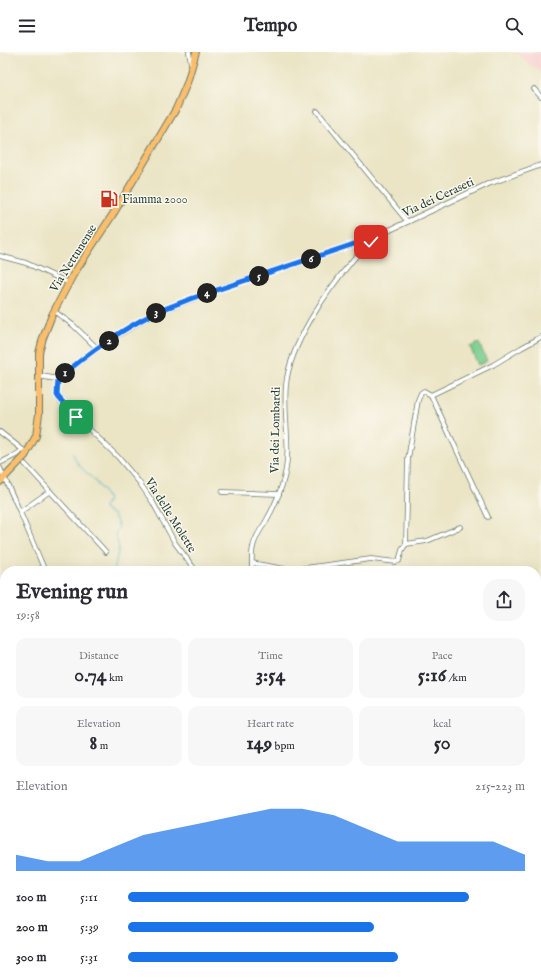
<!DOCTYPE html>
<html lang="en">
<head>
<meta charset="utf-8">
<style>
  :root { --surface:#fff; --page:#f7f7f7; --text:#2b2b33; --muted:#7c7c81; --accent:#1a73e8 }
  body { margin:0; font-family:"IM FELL English",serif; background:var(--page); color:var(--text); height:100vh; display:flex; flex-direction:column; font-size:15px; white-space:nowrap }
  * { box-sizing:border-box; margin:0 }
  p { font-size:13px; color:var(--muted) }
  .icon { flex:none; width:22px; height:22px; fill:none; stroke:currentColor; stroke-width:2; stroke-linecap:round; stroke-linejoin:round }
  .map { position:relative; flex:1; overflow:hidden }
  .side { position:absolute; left:0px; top:514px; width:541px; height:414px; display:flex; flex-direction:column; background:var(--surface); border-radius:16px 16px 0 0; box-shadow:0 4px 16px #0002 }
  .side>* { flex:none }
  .pin { position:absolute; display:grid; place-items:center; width:34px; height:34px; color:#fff; margin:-17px; border-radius:8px; box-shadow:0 2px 6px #0006 }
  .km { position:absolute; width:20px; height:20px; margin:-10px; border-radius:50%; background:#222; color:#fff; font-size:11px; line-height:20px; text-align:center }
  .round { display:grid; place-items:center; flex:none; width:42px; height:42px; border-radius:16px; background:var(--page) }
  .summary { display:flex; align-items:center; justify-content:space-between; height:68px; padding:0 16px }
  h1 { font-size:22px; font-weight:800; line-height:30px }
  .stats { display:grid; grid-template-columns:repeat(3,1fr); gap:6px; height:68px; padding:4px 16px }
  .stats div { display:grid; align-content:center; border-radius:10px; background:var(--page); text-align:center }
  .stats b { font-size:20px; font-weight:800 }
  .stats small { font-size:11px; font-weight:400 }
  .stats p { font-size:11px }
  .chart { height:112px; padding:8px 16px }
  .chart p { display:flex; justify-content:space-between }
  .chart svg { width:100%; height:72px; margin-top:4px; fill:var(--accent); opacity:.7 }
  ul { padding:0 16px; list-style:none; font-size:13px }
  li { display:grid; grid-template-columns:64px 48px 1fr; align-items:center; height:30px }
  li i { height:10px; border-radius:5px; background:var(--accent) }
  header { display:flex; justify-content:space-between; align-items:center; height:52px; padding:0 16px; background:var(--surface); font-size:18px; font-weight:800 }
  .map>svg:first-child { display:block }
  .built { fill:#f7cfd1 }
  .green { fill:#7ece8f; stroke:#4e8662 }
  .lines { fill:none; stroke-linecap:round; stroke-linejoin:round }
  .stream { stroke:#4bb3ca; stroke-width:1 }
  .minor-casing { stroke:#667867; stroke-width:5.5 }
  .tertiary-casing { stroke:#667867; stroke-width:6 }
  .primary-casing { stroke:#667867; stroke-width:8 }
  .minor { stroke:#fff; stroke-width:4 }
  .tertiary { stroke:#fff; stroke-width:4.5 }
  .primary { stroke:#fabe6d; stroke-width:6 }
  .route-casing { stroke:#fff; stroke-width:8 }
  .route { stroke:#1a73e8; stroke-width:5 }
  .labels { text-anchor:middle; stroke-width:3; stroke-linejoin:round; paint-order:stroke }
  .street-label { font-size:12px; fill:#1f3d34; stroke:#fbf7ec }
  .poi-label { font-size:12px; fill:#1f3d34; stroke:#fbf7ec; text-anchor:start }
</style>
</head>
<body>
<header><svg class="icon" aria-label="menu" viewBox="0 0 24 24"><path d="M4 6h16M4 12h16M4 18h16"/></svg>Tempo<svg class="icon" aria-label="search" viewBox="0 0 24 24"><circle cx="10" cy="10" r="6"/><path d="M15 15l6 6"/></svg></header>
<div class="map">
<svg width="541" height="928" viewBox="0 0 541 928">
  <rect width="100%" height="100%" fill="#fbf7ec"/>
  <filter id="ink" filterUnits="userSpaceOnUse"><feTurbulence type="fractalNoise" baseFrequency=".025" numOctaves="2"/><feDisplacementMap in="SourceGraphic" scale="8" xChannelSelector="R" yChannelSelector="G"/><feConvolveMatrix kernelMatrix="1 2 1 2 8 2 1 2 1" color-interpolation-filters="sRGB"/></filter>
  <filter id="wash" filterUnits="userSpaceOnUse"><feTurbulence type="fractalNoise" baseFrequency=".012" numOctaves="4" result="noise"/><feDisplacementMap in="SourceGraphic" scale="16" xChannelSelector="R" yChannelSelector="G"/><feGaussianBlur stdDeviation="0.9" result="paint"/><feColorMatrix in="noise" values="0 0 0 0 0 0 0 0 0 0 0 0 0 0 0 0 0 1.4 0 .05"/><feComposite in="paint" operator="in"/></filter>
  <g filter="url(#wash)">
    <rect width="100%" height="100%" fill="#ebe5c6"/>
    <path class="built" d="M 517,0 L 541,0 L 541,19 L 528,12 Z"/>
    <g class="green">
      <path d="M 479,291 L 487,309 L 478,313 L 470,295 Z"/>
      <path d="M 5,876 L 5,923 L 310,923 L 313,928 L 0,928 L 0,877 Z"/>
    </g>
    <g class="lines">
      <g class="stream">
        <path d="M 73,401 C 76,414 87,420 95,429 C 99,434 103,440 107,445 L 108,448 L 104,455 L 105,458 L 114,463 L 119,475 L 115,482 L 119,495 L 114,519"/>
        <path d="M 427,923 L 430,928"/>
      </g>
    </g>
  </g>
  <g filter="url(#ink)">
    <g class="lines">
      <g class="minor-casing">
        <g id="minor">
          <path d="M 189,0 L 191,11"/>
          <path d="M 534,37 L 541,45"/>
          <path d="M 317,59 L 407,169"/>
          <path d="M 0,204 L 26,211 L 69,231"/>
          <path d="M 54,259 L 73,273 L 97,296"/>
          <path d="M 58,327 L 57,343 L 60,349 L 118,405 L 139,430 L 152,449 L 175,491 L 196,519"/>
          <path d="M 431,343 L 493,313 L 521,296 L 541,285"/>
          <path d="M 0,380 L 23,398"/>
          <path d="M 0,411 L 14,404 L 23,398 L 28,400"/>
          <path d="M 25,412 L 106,500"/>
          <path d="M 0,416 L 20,460 L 45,519"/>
          <path d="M 222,440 L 279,442"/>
          <path d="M 20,460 L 50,439"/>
          <path d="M 406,492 L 427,489 L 460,475"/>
          <path d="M 252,511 L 290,518 L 371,507 L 396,510 L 399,509 L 402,498 L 406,492 L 408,407 L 418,348 L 421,341 L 424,339 L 431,343 L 488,465"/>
          <path d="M 252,519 C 252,511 251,503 253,495 C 255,486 260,478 265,471 C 273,457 280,442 284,426 C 292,396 283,364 286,333 C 290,292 326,240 352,209 C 359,200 368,194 375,185"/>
          <path d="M 0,629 L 5,625"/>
          <path d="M 536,684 L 541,682"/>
          <path d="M 0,707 L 3,715"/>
          <path d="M 0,797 L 5,797"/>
          <path d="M 367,923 L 369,928"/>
          <path d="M 406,923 L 407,928"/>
          <path d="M 540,928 L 541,913"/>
        </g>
      </g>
      <g class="tertiary-casing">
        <path id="tertiary" d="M 39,324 L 58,327 L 97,296 L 146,266 L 160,259 L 230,233 L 299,211 L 377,184 L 488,132 L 541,113"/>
      </g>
      <g class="primary-casing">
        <path id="primary" d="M 0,430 L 25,404 L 36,384 L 39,362 L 39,301 L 43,286 L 52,263 L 73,223 L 115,159 L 176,57 L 187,31 L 196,0"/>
      </g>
      <use href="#minor" class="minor"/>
      <use href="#tertiary" class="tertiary"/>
      <use href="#primary" class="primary"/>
    </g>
  </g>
  <g class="lines" filter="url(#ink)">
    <g class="route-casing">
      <path id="route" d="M 76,365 L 59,346 L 57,343 L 58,327 C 86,303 119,279 153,262 C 165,256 178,252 190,247 L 375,185 L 371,190"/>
    </g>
    <use href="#route" class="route"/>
  </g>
  <defs>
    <g id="fuel-bare" transform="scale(1.38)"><path d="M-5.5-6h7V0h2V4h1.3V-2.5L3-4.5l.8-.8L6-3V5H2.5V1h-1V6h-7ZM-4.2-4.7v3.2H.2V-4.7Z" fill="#c8321e" stroke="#fbf7ec" stroke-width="2.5" paint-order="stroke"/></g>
  </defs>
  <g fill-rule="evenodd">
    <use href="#fuel-bare" x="109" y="147"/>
  </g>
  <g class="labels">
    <g class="street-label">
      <text transform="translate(438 145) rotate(-25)" y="4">Via dei Ceraseti</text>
      <text transform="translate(73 206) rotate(-58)" y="4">Via Nettunense</text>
      <text transform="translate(275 378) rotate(-89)" y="4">Via dei Lombardi</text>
      <text transform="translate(171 463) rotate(58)" y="4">Via delle Molette</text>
    </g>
    <g class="poi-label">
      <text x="122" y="151">Fiamma 2000</text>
    </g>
  </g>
</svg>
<div class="pin" style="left:76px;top:365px;background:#1e9e55"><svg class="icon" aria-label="arrive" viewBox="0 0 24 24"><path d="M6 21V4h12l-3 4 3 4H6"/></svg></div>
<div class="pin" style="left:371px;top:190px;background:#d93025"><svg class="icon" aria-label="check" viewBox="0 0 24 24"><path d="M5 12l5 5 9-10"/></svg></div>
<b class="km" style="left:65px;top:321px">1</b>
<b class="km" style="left:109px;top:289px">2</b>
<b class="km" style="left:156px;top:261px">3</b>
<b class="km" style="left:207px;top:241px">4</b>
<b class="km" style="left:259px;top:224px">5</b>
<b class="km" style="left:311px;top:207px">6</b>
<section class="side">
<div class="summary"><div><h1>Evening run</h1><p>19:58</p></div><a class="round"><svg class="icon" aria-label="share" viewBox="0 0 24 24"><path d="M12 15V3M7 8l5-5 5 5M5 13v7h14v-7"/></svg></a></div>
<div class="stats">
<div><p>Distance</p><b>0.74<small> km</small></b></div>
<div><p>Time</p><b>3:54</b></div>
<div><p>Pace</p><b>5:16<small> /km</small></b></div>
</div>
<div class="stats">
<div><p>Elevation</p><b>8<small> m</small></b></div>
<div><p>Heart rate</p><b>149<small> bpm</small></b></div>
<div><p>kcal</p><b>50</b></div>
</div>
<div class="chart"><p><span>Elevation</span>215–223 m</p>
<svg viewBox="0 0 160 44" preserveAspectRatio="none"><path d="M0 44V34L10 38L20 38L30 30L40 22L50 18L60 14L70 10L80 6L90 6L100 10L110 18L120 26L130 26L140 26L150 26L160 34V44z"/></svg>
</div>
<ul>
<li><b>100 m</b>5:11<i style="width:86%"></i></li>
<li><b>200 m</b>5:39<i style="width:62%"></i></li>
<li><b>300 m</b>5:31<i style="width:68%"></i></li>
</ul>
</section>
</div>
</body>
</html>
